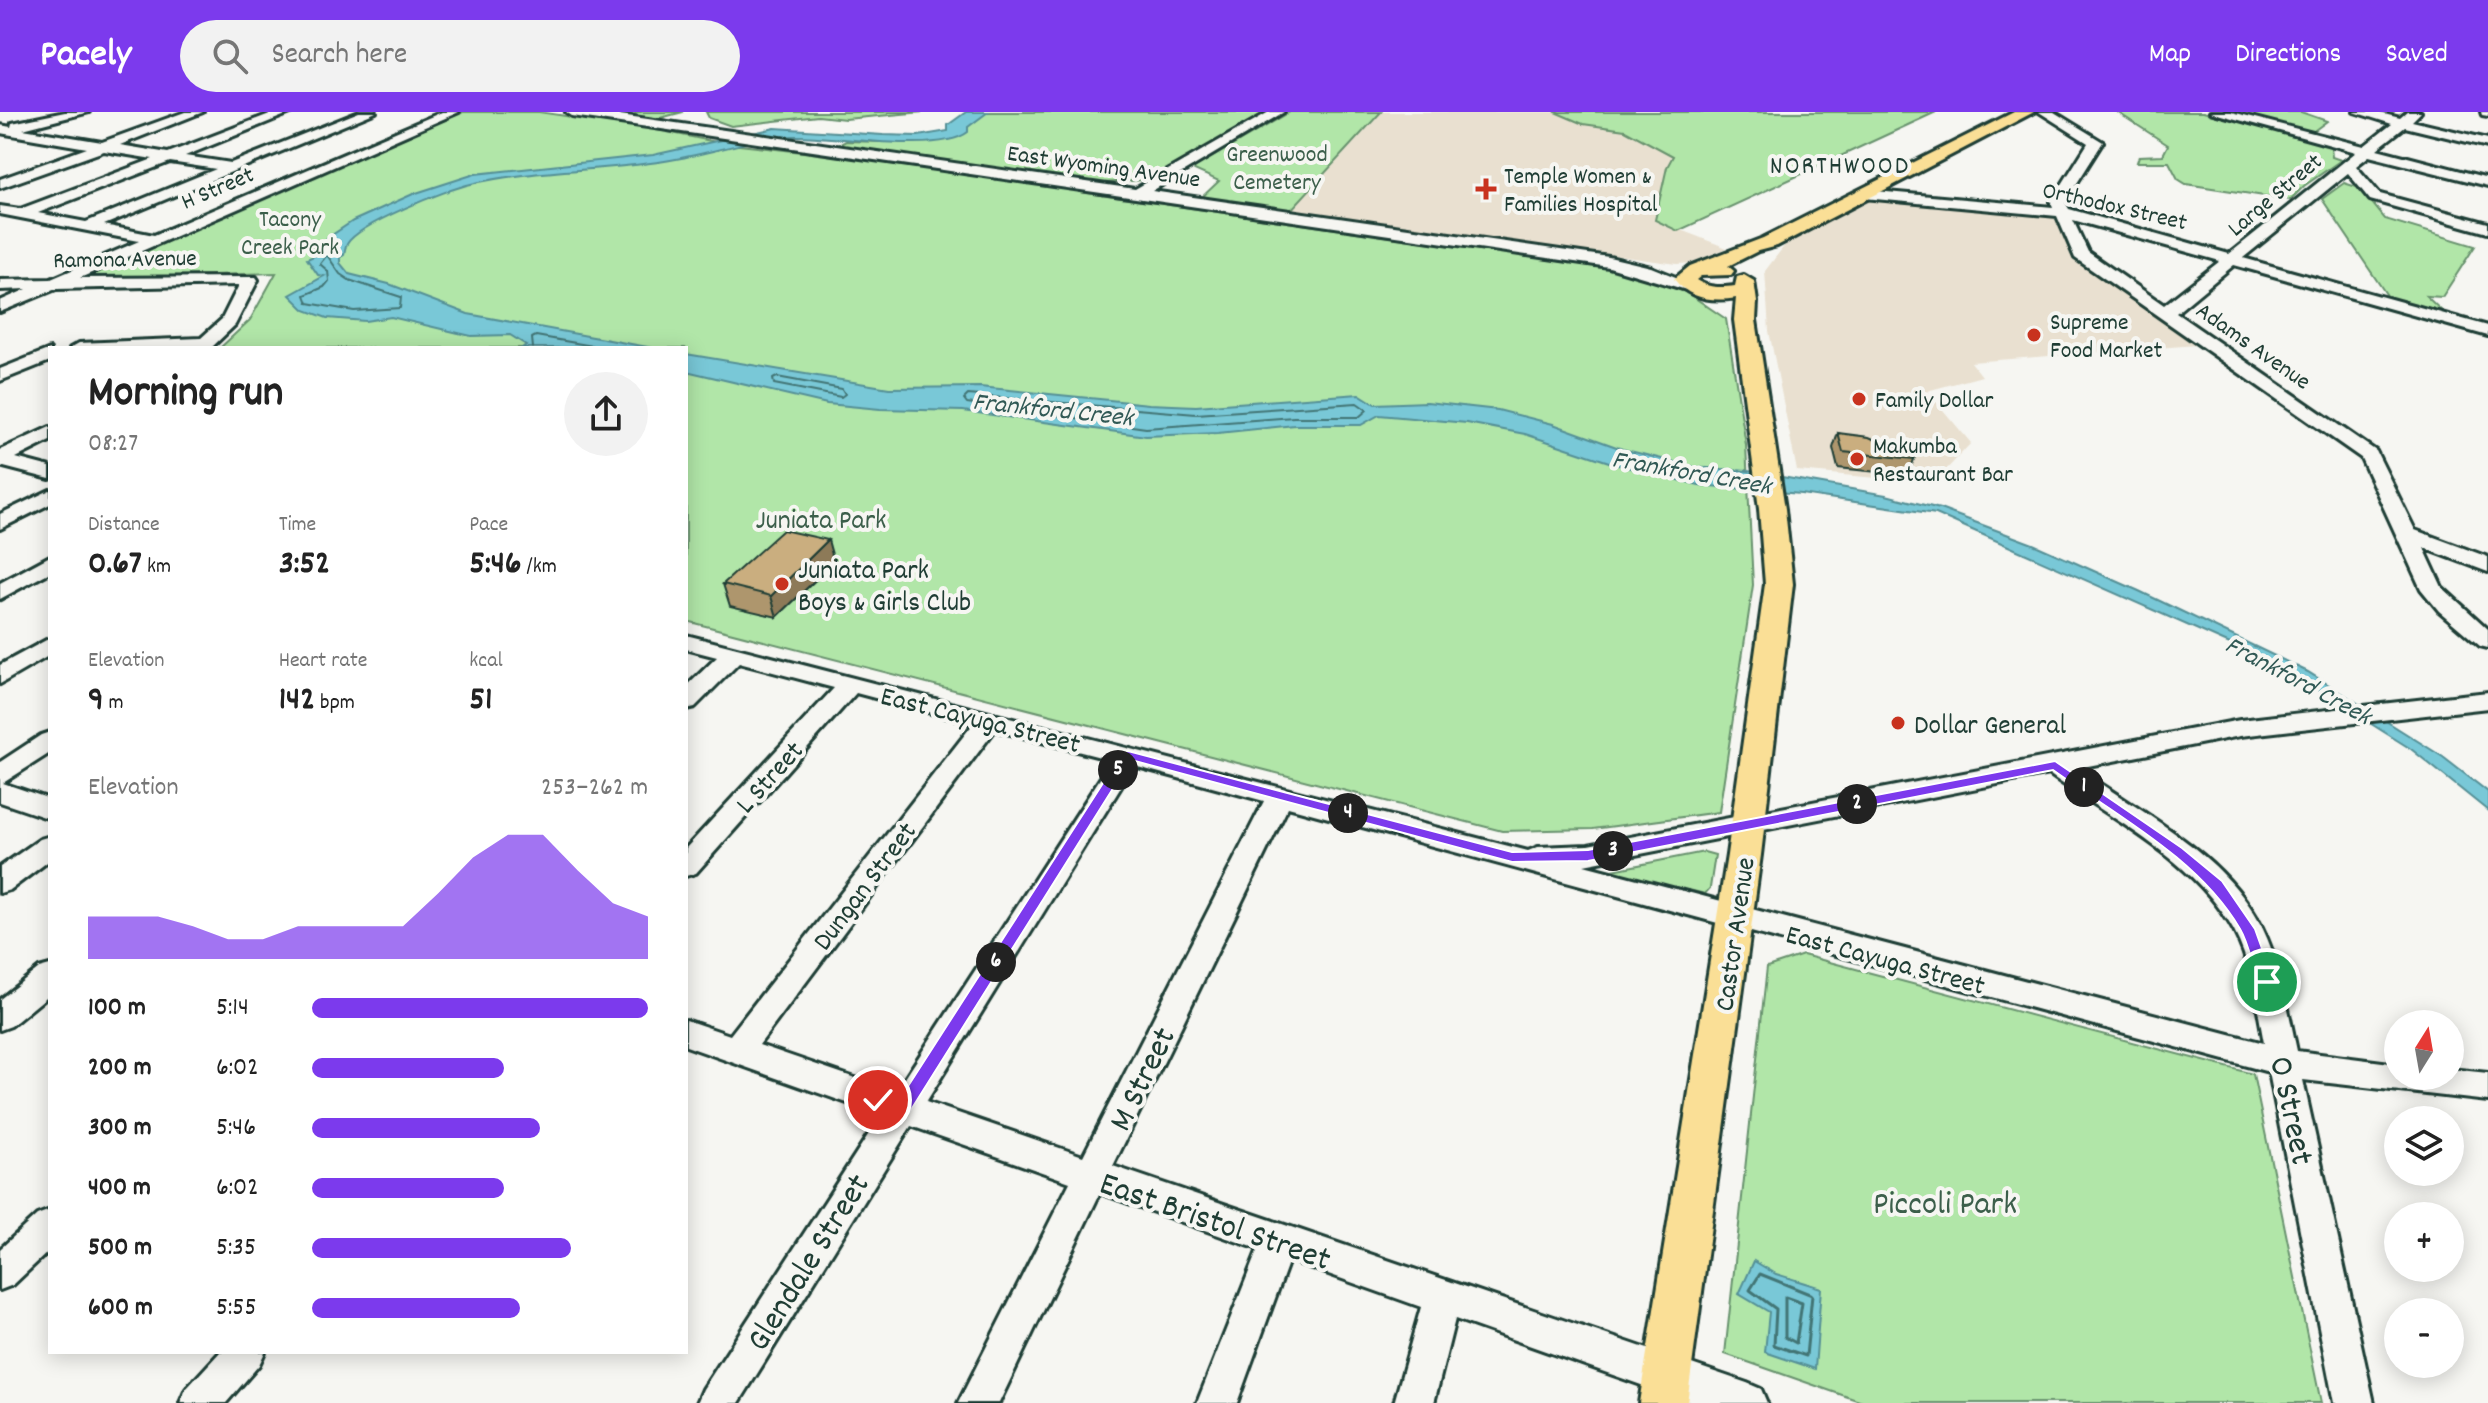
<!DOCTYPE html>
<html lang="en">
<head>
<meta charset="utf-8">
<style>
  :root { --surface:#fff; --page:#f2f2f2; --text:#222; --muted:#767676; --accent:#7c3aed }
  body { margin:0; font-family:Dekko,sans-serif; background:var(--page); color:var(--text); height:100vh; display:flex; flex-direction:column; font-size:30px; white-space:nowrap }
  * { box-sizing:border-box; margin:0 }
  p { font-size:26px; color:var(--muted) }
  .icon { flex:none; width:44px; height:44px; fill:none; stroke:currentColor; stroke-width:2; stroke-linecap:round; stroke-linejoin:round }
  .map { position:relative; flex:1; overflow:hidden }
  .drawer { position:absolute; left:48px; top:234px; width:640px; height:1008px; display:flex; flex-direction:column; background:var(--surface); border-radius:0px; box-shadow:0 4px 20px #0003 }
  .drawer>* { flex:none }
  .needle { width:52px; rotate:11deg }
  .buttons { position:absolute; left:2384px; top:898px; display:grid; gap:16px }
  .buttons a { display:grid; place-items:center; width:80px; height:80px; border-radius:50%; background:var(--surface); box-shadow:0 4px 20px #0003; font-size:40px }
  .pin { position:absolute; display:grid; place-items:center; width:68px; height:68px; color:#fff; margin:-34px; border:4px solid #fff; border-radius:50%; box-shadow:0 2px 8px #0007 }
  .km { position:absolute; width:40px; height:40px; margin:-20px; border-radius:50%; background:#222; color:#fff; font-size:22px; line-height:40px; text-align:center }
  .round { display:grid; place-items:center; flex:none; width:84px; height:84px; border-radius:42px; background:var(--page) }
  .overview { display:flex; align-items:center; justify-content:space-between; height:136px; padding:0 40px }
  h1 { font-size:44px; font-weight:800; line-height:60px }
  .figures { display:grid; grid-template-columns:repeat(3,1fr); gap:12px; height:136px; padding:8px 40px }
  .figures div { display:grid; align-content:center }
  .figures b { font-size:34px; font-weight:800 }
  .figures small { font-size:22px; font-weight:400 }
  .figures p { font-size:22px }
  .chart { height:224px; padding:16px 40px }
  .chart p { display:flex; justify-content:space-between }
  .chart svg { width:100%; height:144px; margin-top:8px; fill:var(--accent); opacity:.7 }
  ul { padding:0 40px; list-style:none; font-size:26px }
  li { display:grid; grid-template-columns:128px 96px 1fr; align-items:center; height:60px }
  li i { height:20px; border-radius:10px; background:var(--accent) }
  header { display:flex; align-items:center; gap:48px; box-sizing:border-box; height:112px; padding:0 40px; background:var(--accent); color:#fff }
  header strong { font-size:38px }
  nav { display:flex; gap:44px; margin-inline-start:auto; font-size:28px }
  .search { width:560px; height:72px; background:var(--page); display:flex; align-items:center; gap:20px; box-sizing:border-box; padding:0 28px; border-radius:44px; color:var(--muted); font-size:30px }
  .map>svg:first-child { display:block }
  .built { fill:#e9e0d0 }
  .green { fill:#b1e6a8; stroke:#68926e; stroke-width:2 }
  .water { fill:#79c8d7; stroke:#559096; stroke-width:2 }
  .lines { fill:none; stroke-linecap:round; stroke-linejoin:round }
  .shore-far1 { stroke:#437575; stroke-width:2 }
  .shore { stroke:#437575; stroke-width:3 }
  .minor-casing { stroke:#1f3d34; stroke-width:6 }
  .major-casing { stroke:#1f3d34; stroke-width:6 }
  .minor { fill:#f6f6f2; fill-rule:evenodd }
  .major { fill:#fadf96; fill-rule:evenodd }
  .wall { fill:#ae966d; stroke:#1f3d34; stroke-width:2 }
  .shaded-wall { fill:#8d7a59; stroke:#1f3d34; stroke-width:2 }
  .building { fill:#caae7f; stroke:#1f3d34; stroke-width:2 }
  .route { fill:#7c3aed; stroke:#fff; stroke-width:2 }
  .poi-dot { fill:#c8321e; stroke:#f6f6f2; stroke-width:3 }
  .labels { text-anchor:middle; stroke-width:8; stroke-linejoin:round; paint-order:stroke }
  .far-park-label { font-size:24px; fill:#3c5f4b; stroke:#f6f6f2 }
  .far-street-label { font-size:24px; fill:#1f3d34; stroke:#f6f6f2 }
  .far-poi-label { font-size:24px; fill:#1f3d34; stroke:#f6f6f2; text-anchor:start }
  .far-neighbourhood-label { font-size:26px; letter-spacing:2px; fill:#1f3d34; stroke:#f6f6f2 }
  .far-water-label { font-size:26px; font-style:italic; fill:#315955; stroke:#f6f6f2 }
  .park-label { font-size:28px; fill:#3c5f4b; stroke:#f6f6f2 }
  .poi-label { font-size:28px; fill:#1f3d34; stroke:#f6f6f2; text-anchor:start }
  .street-label { font-size:28px; fill:#1f3d34; stroke:#f6f6f2 }
  .near-street-label { font-size:34px; fill:#1f3d34; stroke:#f6f6f2 }
  .near-park-label { font-size:34px; fill:#3c5f4b; stroke:#f6f6f2 }
</style>
</head>
<body>
<header>
<strong>Pacely</strong>
<div class="search"><svg class="icon" aria-label="search" viewBox="0 0 24 24"><circle cx="10" cy="10" r="6"/><path d="M15 15l6 6"/></svg>Search here</div>
<nav><a>Map</a><a>Directions</a><a>Saved</a></nav>
</header>
<div class="map">
<svg width="2488" height="1291" viewBox="0 0 2488 1291">
  <rect width="100%" height="100%" fill="#f6f6f2"/>
  <filter id="ink" filterUnits="userSpaceOnUse"><feTurbulence type="fractalNoise" baseFrequency=".0125" numOctaves="2"/><feDisplacementMap in="SourceGraphic" scale="16" xChannelSelector="R" yChannelSelector="G"/><feConvolveMatrix kernelMatrix="1 2 1 2 8 2 1 2 1" color-interpolation-filters="sRGB"/></filter>
  <g filter="url(#ink)">
    <g class="built">
      <path d="M 1381,0 L 1555,0 L 1583,12 L 1625,18 L 1674,44 L 1667,55 L 1655,108 L 1727,136 L 1693,151 L 1677,152 L 1290,99 Z"/>
      <path d="M 1871,87 L 2053,102 L 2075,146 L 2197,233 L 1971,250 L 1982,264 L 1927,279 L 1971,331 L 1934,371 L 1797,359 L 1769,219 L 1765,159 L 1788,129 Z"/>
    </g>
    <g class="green">
      <path d="M 463,0 L 539,0 L 612,11 L 638,0 L 683,0 L 633,13 L 721,31 L 821,42 L 846,29 L 881,30 L 955,20 L 974,0 L 1272,0 L 1156,67 L 1091,72 L 1080,80 L 1620,158 L 1686,180 L 1726,207 L 1746,333 L 1753,473 L 1719,700 L 1593,717 L 1502,719 L 686,509 L 686,236 L 220,236 L 250,208 L 276,161 L 91,167 L 85,164 Z"/>
      <path d="M 706,0 L 924,0 L 845,7 L 818,4 L 731,14 L 709,6 Z"/>
      <path d="M 1290,0 L 1381,0 L 1290,99 L 1201,86 L 1219,69 L 1192,57 Z"/>
      <path d="M 1555,0 L 1936,0 L 1678,119 L 1655,108 L 1667,55 L 1673,44 L 1625,18 L 1583,12 Z"/>
      <path d="M 2117,0 L 2203,0 L 2331,33 L 2332,45 L 2341,48 L 2304,74 L 2290,88 L 2186,72 L 2178,67 L 2169,50 L 2137,50 L 2139,44 L 2163,43 L 2168,33 Z"/>
      <path d="M 2256,0 L 2301,0 L 2327,9 L 2311,21 L 2251,6 Z"/>
      <path d="M 2344,71 L 2360,76 L 2385,107 L 2475,134 L 2442,185 L 2426,184 L 2446,203 L 2388,185 L 2322,87 Z"/>
      <path d="M 1704,740 L 1715,743 L 1710,776 L 1705,782 L 1689,778 L 1688,782 L 1608,759 Z"/>
      <path d="M 1803,843 L 2253,962 L 2321,1291 L 1865,1291 L 1725,1242 L 1767,855 Z"/>
    </g>
    <g class="water">
      <path d="M 966,0 L 988,0 L 968,15 L 968,20 C 939,43 833,23 795,24 C 754,26 716,40 676,47 C 609,60 538,56 471,72 C 448,77 358,112 347,132 C 345,135 345,140 344,143 L 340,145 L 340,151 L 349,162 L 389,172 L 468,202 L 653,236 L 522,236 L 526,233 L 510,223 L 471,224 L 391,205 L 365,209 L 327,206 L 305,198 L 290,183 L 324,164 L 318,163 L 307,147 L 316,143 L 317,137 L 326,127 L 353,109 L 413,82 L 475,62 L 653,43 L 775,16 L 883,23 L 918,24 L 948,19 L 948,13 Z"/>
      <path d="M 686,242 L 889,276 L 980,275 L 1149,292 L 1196,294 L 1359,282 L 1375,292 L 1427,290 L 1498,298 L 1553,312 L 1622,337 L 1694,355 L 1748,359 L 1886,383 L 1940,397 L 2033,432 L 2139,479 L 2308,560 L 2443,645 L 2488,680 L 2488,699 L 2411,637 L 2314,576 L 2239,536 L 1936,402 L 1801,382 L 1699,373 L 1618,353 L 1525,322 L 1467,311 L 1379,303 L 1361,313 L 1295,313 L 1218,321 L 1146,324 L 963,299 L 880,297 L 827,292 L 686,259 Z"/>
      <path d="M 1754,1149 L 1776,1162 L 1821,1176 L 1815,1257 L 1765,1240 L 1769,1200 L 1739,1182 Z"/>
    </g>
    <g class="lines">
      <g class="shore-far1">
        <path d="M 327,143 L 340,162 L 349,168 L 401,185 L 400,196 L 354,199 L 308,191 L 305,183 L 324,175 L 329,169 L 328,159 L 320,152 Z"/>
        <path d="M 533,236 L 532,226 L 536,224 L 604,236"/>
        <path d="M 777,265 L 842,277 L 845,282 L 841,285 L 774,272 L 773,267 Z"/>
        <path d="M 968,283 L 1196,302 L 1357,291 L 1367,298 L 1359,305 L 1294,305 L 1146,316 L 967,291 L 964,287 Z"/>
      </g>
      <g class="shore">
        <path d="M 1760,1162 L 1812,1183 L 1806,1244 L 1774,1233 L 1776,1197 L 1750,1178 Z"/>
        <path d="M 1785,1185 L 1802,1191 L 1796,1231 L 1785,1225 Z"/>
      </g>
      <g class="minor-casing">
        <g id="minor">
          <path d="M 65,0 L 89,0 L 23,17 L 102,30 L 185,0 L 203,0 L 120,33 L 168,41 L 275,0 L 293,0 L 185,44 L 231,51 L 359,0 L 376,0 L 104,113 L 154,123 L 442,0 L 459,0 L 80,166 L 256,165 L 258,168 L 235,213 L 211,236 L 70,236 L 79,231 L 201,226 L 222,207 L 239,173 L 56,177 L 0,200 L 0,189 L 27,177 L 0,178 L 0,168 L 51,167 L 139,129 L 0,102 L 0,94 L 20,97 L 153,47 L 104,39 L 0,76 L 0,67 L 87,36 L 0,21 L 0,13 L 11,15 L 12,11 ZM 170,50 L 216,57 L 86,110 L 38,101 Z"/>
          <path d="M 566,0 L 599,0 L 1135,77 L 1269,0 L 1284,0 L 1152,79 L 1609,145 L 1651,155 L 1698,174 L 1690,179 L 1609,155 L 572,4 Z"/>
          <path d="M 2039,0 L 2054,0 L 2103,30 L 2065,90 L 2069,97 L 2229,142 L 2356,40 L 2210,0 L 2231,0 L 2364,34 L 2392,12 L 2354,0 L 2376,0 L 2400,6 L 2407,0 L 2421,0 L 2412,9 L 2488,27 L 2488,35 L 2405,15 L 2377,37 L 2488,66 L 2488,74 L 2369,44 L 2356,54 L 2380,82 L 2488,111 L 2488,121 L 2370,88 L 2348,61 L 2243,146 L 2488,214 L 2488,224 L 2234,153 L 2176,201 L 2376,339 L 2415,418 L 2488,445 L 2488,460 L 2424,436 L 2442,475 L 2488,517 L 2488,536 L 2480,534 L 2439,499 L 2421,477 L 2361,346 L 2075,146 L 2057,104 L 1864,86 L 1857,82 L 1864,78 L 2053,95 L 2051,90 L 2088,31 ZM 2073,108 L 2220,149 L 2164,193 L 2088,140 Z"/>
          <path d="M 2481,0 L 2488,0 L 2488,4 L 2482,3 Z"/>
          <path d="M 50,237 L 50,249 L 0,269 L 0,257 Z"/>
          <path d="M 50,315 L 50,329 L 16,346 L 50,355 L 50,367 L 0,354 L 0,338 Z"/>
          <path d="M 50,378 L 50,392 L 0,417 L 0,402 Z"/>
          <path d="M 50,444 L 50,460 L 0,487 L 0,471 Z"/>
          <path d="M 686,523 L 1528,739 L 1538,735 L 1588,733 L 2240,608 L 2488,580 L 2488,596 L 2240,624 L 2078,656 C 2143,703 2224,740 2262,815 C 2281,854 2288,898 2297,939 L 2398,952 L 2398,964 L 2450,964 L 2450,957 L 2488,961 L 2488,989 L 2303,968 L 2374,1291 L 2334,1291 L 2269,960 L 1288,695 L 1113,1054 L 1747,1271 L 1761,1277 L 1767,1291 L 1692,1291 L 1455,1207 L 1434,1291 L 1394,1291 L 1421,1195 L 1289,1148 L 1237,1291 L 1197,1291 L 1258,1137 L 1100,1081 L 999,1291 L 958,1291 L 1070,1070 L 911,1014 L 739,1291 L 697,1291 L 703,1277 L 881,1003 L 686,934 L 686,908 L 730,923 L 973,612 L 856,581 L 696,761 L 686,764 L 686,736 L 834,576 L 739,551 L 695,595 L 686,597 L 686,575 L 717,545 L 686,537 ZM 995,618 L 1112,648 L 896,980 L 759,933 ZM 1134,654 L 1264,689 L 1083,1044 L 926,990 ZM 2049,662 C 2113,709 2195,747 2234,819 C 2252,853 2257,894 2264,931 L 1584,753 Z"/>
          <path d="M 50,526 L 50,543 L 0,572 L 0,553 Z"/>
          <path d="M 50,620 L 50,641 L 3,671 L 50,687 L 50,707 L 0,690 L 0,650 L 41,623 Z"/>
          <path d="M 50,724 L 50,748 L 10,778 L 0,781 L 0,755 L 40,727 Z"/>
          <path d="M 50,853 L 50,882 L 11,914 L 0,918 L 0,887 L 39,856 Z"/>
          <path d="M 50,1098 L 50,1138 L 13,1173 L 0,1178 L 0,1137 L 37,1103 Z"/>
          <path d="M 220,1240 L 265,1240 L 259,1253 L 226,1291 L 180,1291 L 186,1277 Z"/>
        </g>
      </g>
      <g class="major-casing">
        <path id="major" d="M 2014,0 L 2034,0 L 1777,134 L 1758,139 L 1728,154 L 1734,159 L 1731,163 L 1701,164 L 1696,168 C 1708,176 1720,176 1735,174 L 1737,165 L 1744,163 L 1754,169 L 1757,190 L 1756,208 L 1785,397 L 1793,472 L 1761,743 L 1687,1291 L 1639,1291 L 1727,743 L 1765,472 L 1759,397 L 1734,208 L 1736,186 C 1713,190 1689,187 1674,167 L 1690,154 L 1763,126 Z"/>
      </g>
      <use href="#minor" class="minor"/>
      <use href="#major" class="major"/>
    </g>
    <g class="wall">
      <path d="M 1838,321 L 1915,345 L 1908,363 L 1838,356 L 1833,336 Z"/>
      <path d="M 834,450 L 777,505 L 730,494 L 723,472 Z"/>
    </g>
    <path class="shaded-wall" d="M 828,428 L 834,450 L 777,505 L 771,484 Z"/>
    <g class="building">
      <path d="M 1838,321 L 1869,325 L 1915,345 L 1914,347 L 1843,340 Z"/>
      <path d="M 783,418 L 828,428 L 771,484 L 723,472 Z"/>
    </g>
  </g>
  <path class="route" d="M 1128,639 L 1512,740 L 1588,738 L 2055,649 L 2182,736 L 2222,769 L 2255,817 L 2274,870 L 2267,876 L 2261,875 C 2252,856 2250,834 2240,817 C 2199,747 2117,704 2053,658 L 1588,749 L 1512,750 L 1131,648 L 909,1001 L 903,1003 L 872,993 L 870,988 L 878,980 L 899,988 L 1123,640 Z"/>
  <g class="poi-dot">
    <path d="M1482 65h8v8h8v8h-8v8h-8v-8h-8v-8h8z"/>
    <circle cx="2034" cy="223" r="8"/>
    <circle cx="1859" cy="287" r="8"/>
    <circle cx="1857" cy="347" r="8"/>
    <circle cx="782" cy="472" r="8"/>
    <circle cx="1898" cy="611" r="8"/>
  </g>
  <g class="labels">
    <g class="far-park-label">
      <text x="1277" y="49">Greenwood<tspan x="1277" dy="28">Cemetery</tspan></text>
      <text x="290" y="114">Tacony<tspan x="290" dy="28">Creek Park</tspan></text>
    </g>
    <g class="far-street-label">
      <text transform="translate(1104 53) rotate(8)" y="8">East Wyoming Avenue</text>
      <text transform="translate(217 75) rotate(-23)" y="8">H Street</text>
      <text transform="translate(2274 82) rotate(-40)" y="8">Large Street</text>
      <text transform="translate(2115 93) rotate(13)" y="8">Orthodox Street</text>
      <text transform="translate(125 146) rotate(-1)" y="8">Ramona Avenue</text>
      <text transform="translate(2254 233) rotate(35)" y="8">Adams Avenue</text>
    </g>
    <g class="far-poi-label">
      <text x="1504" y="71">Temple Women &amp;<tspan x="1504" dy="28">Families Hospital</tspan></text>
      <text x="2050" y="217">Supreme<tspan x="2050" dy="28">Food Market</tspan></text>
      <text x="1875" y="295">Family Dollar</text>
      <text x="1873" y="341">Makumba<tspan x="1873" dy="28">Restaurant Bar</tspan></text>
    </g>
    <g class="far-neighbourhood-label">
      <text x="1840" y="61">NORTHWOOD</text>
    </g>
    <g class="far-water-label">
      <text transform="translate(1053 296) rotate(6)" y="9">Frankford Creek</text>
      <text transform="translate(1692 359) rotate(10)" y="9">Frankford Creek</text>
      <text transform="translate(2299 567) rotate(28)" y="9">Frankford Creek</text>
    </g>
    <g class="park-label">
      <text x="821" y="416">Juniata Park</text>
    </g>
    <g class="poi-label">
      <text x="798" y="466">Juniata Park<tspan x="798" dy="32">Boys &amp; Girls Club</tspan></text>
      <text x="1914" y="621">Dollar General</text>
    </g>
    <g class="street-label">
      <text transform="translate(981 606) rotate(14)" y="10">East Cayuga Street</text>
      <text transform="translate(768 664) rotate(-48)" y="10">L Street</text>
      <text transform="translate(863 773) rotate(-53)" y="10">Dungan Street</text>
      <text transform="translate(1733 822) rotate(-82)" y="10">Castor Avenue</text>
      <text transform="translate(1886 846) rotate(15)" y="10">East Cayuga Street</text>
    </g>
    <g class="near-street-label">
      <text transform="translate(1140 966) rotate(-64)" y="12">M Street</text>
      <text transform="translate(2294 998) rotate(78)" y="12">O Street</text>
      <text transform="translate(1216 1107) rotate(19)" y="12">East Bristol Street</text>
      <text transform="translate(806 1149) rotate(-58)" y="12">Glendale Street</text>
    </g>
    <g class="near-park-label">
      <text x="1945" y="1101">Piccoli Park</text>
    </g>
  </g>
</svg>
<div class="buttons">
<a><svg class="needle" viewBox="-14 -14 28 28"><path d="M0-13l5 13h-10z" fill="#e53935"/><path d="M0 13l5-13h-10z" fill="#767676"/></svg></a>
<a><svg class="icon" aria-label="layers" viewBox="0 0 24 24"><path d="M12 4l9 5-9 5-9-5zM3 14l9 5 9-5"/></svg></a>
<a>+</a>
<a>−</a>
</div>
<div class="pin" style="left:2267px;top:870px;background:#1e9e55"><svg class="icon" aria-label="arrive" viewBox="0 0 24 24"><path d="M6 21V4h12l-3 4 3 4H6"/></svg></div>
<div class="pin" style="left:878px;top:988px;background:#d93025"><svg class="icon" aria-label="check" viewBox="0 0 24 24"><path d="M5 12l5 5 9-10"/></svg></div>
<b class="km" style="left:2084px;top:675px">1</b>
<b class="km" style="left:1857px;top:692px">2</b>
<b class="km" style="left:1613px;top:739px">3</b>
<b class="km" style="left:1348px;top:701px">4</b>
<b class="km" style="left:1118px;top:658px">5</b>
<b class="km" style="left:996px;top:850px">6</b>
<section class="drawer">
<div class="overview"><div><h1>Morning run</h1><p>08:27</p></div><a class="round"><svg class="icon" aria-label="share" viewBox="0 0 24 24"><path d="M12 15V3M7 8l5-5 5 5M5 13v7h14v-7"/></svg></a></div>
<div class="figures">
<div><p>Distance</p><b>0.67<small> km</small></b></div>
<div><p>Time</p><b>3:52</b></div>
<div><p>Pace</p><b>5:46<small> /km</small></b></div>
</div>
<div class="figures">
<div><p>Elevation</p><b>9<small> m</small></b></div>
<div><p>Heart rate</p><b>142<small> bpm</small></b></div>
<div><p>kcal</p><b>51</b></div>
</div>
<div class="chart"><p><span>Elevation</span>253–262 m</p>
<svg viewBox="0 0 160 44" preserveAspectRatio="none"><path d="M0 44V31L10 31L20 31L30 34L40 38L50 38L60 34L70 34L80 34L90 34L100 24L110 13L120 6L130 6L140 17L150 27L160 31V44z"/></svg>
</div>
<ul>
<li><b>100 m</b>5:14<i style="width:100%"></i></li>
<li><b>200 m</b>6:02<i style="width:57%"></i></li>
<li><b>300 m</b>5:46<i style="width:68%"></i></li>
<li><b>400 m</b>6:02<i style="width:57%"></i></li>
<li><b>500 m</b>5:35<i style="width:77%"></i></li>
<li><b>600 m</b>5:55<i style="width:62%"></i></li>
</ul>
</section>
</div>
</body>
</html>
